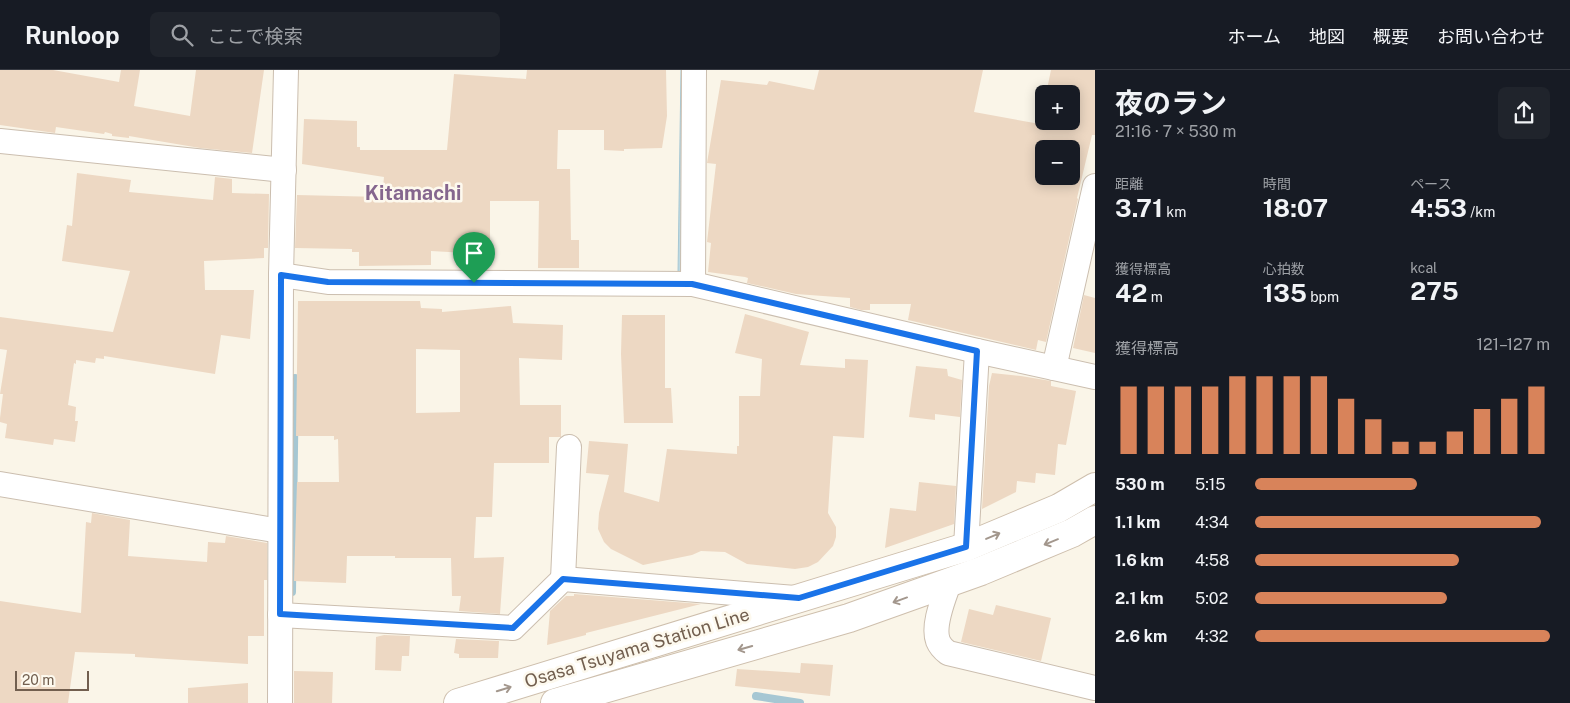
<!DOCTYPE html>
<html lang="ja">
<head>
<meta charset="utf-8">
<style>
  :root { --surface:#171b24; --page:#20242c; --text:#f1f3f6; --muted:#9ea1a6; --line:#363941; --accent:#d8835a }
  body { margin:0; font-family:"Public Sans","Noto Sans JP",sans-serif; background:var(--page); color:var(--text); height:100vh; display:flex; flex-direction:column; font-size:19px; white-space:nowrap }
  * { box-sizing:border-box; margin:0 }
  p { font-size:16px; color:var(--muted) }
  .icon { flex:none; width:28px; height:28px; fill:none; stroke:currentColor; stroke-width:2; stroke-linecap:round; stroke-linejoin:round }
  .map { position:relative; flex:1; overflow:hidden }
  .side { display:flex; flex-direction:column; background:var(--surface); width:475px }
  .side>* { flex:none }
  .tools { position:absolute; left:1035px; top:15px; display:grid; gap:10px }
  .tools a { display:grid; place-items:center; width:45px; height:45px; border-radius:8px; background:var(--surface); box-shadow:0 2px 12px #0003; font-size:25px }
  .scale { position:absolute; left:15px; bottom:12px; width:74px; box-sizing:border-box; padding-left:5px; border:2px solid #725f4f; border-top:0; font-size:14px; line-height:18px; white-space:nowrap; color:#725f4f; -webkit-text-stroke:4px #fdf9ee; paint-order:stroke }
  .pin { position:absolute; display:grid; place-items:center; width:42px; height:42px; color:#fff; margin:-51px -21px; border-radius:50% 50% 50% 0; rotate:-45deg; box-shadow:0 0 5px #0007 }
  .pin .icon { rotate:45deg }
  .round { display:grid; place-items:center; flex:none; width:52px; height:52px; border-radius:8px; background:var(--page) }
  .head { display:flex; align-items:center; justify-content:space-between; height:85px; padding:0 20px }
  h1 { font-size:28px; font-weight:700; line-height:38px }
  .stats { display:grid; grid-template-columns:repeat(3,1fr); gap:8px; height:85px; padding:5px 20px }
  .stats div { display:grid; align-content:center }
  .stats b { font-size:25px; font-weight:700 }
  .stats small { font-size:14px; font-weight:400 }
  .stats p { font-size:14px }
  .chart { height:140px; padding:10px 20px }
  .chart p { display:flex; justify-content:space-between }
  .chart svg { width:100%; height:90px; margin-top:5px; stroke:var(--accent); stroke-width:6 }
  ul { padding:0 20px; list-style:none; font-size:16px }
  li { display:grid; grid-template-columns:80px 60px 1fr; align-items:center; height:38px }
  li i { height:12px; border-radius:6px; background:var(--accent) }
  header { display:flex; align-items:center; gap:30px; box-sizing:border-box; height:70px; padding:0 25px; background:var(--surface); border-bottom:1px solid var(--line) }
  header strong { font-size:24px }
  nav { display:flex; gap:28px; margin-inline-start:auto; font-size:18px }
  .search { width:350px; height:45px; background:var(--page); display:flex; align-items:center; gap:12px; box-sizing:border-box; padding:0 18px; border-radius:8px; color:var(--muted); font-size:19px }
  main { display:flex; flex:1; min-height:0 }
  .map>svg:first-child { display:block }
  .water { fill:#bed9e2; stroke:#a6c7d3 }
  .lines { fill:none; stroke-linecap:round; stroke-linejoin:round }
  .stream { stroke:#a6c7d3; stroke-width:8 }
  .building { fill:#edd8c3; fill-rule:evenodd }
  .street-casing { stroke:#cbbeaf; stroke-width:26 }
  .secondary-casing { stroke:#cebfad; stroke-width:30 }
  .street { stroke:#fff; stroke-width:24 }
  .secondary { stroke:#fff; stroke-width:28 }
  .oneway { stroke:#a3978d }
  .route-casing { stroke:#fff; stroke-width:10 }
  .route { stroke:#1a73e8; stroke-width:6 }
  .labels { text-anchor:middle; stroke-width:5; stroke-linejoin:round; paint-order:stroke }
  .street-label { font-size:18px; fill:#725f4f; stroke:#fdf9ee }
  .quarter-label { font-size:20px; font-weight:bold; fill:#85668e; stroke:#fdf9ee }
</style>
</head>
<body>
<header>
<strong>Runloop</strong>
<div class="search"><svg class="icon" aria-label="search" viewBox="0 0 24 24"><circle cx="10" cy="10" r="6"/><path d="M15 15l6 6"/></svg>ここで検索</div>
<nav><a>ホーム</a><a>地図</a><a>概要</a><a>お問い合わせ</a></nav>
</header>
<main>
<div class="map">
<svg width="1095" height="633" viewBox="0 0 1095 633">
  <rect width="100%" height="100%" fill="#faf5e8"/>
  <path class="water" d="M 681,0 L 684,0 L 681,204 L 678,204 Z"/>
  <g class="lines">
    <g class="stream">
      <path d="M 292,522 L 295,308"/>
      <path d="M 756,626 L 800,633"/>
    </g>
  </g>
  <g class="building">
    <path d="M 0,0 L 53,0 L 119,12 L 121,0 L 140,0 L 134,36 L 190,46 L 196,0 L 264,0 L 252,83 L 200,78 L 129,66 L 129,68 L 112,66 L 112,64 L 105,62 L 104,64 L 56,57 L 55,63 L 0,55 Z"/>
    <path d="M 527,0 L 666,0 L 667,46 L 662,78 L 624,79 L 624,81 L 604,80 L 604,60 L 558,60 L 557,99 L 570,99 L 571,170 L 579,170 L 579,198 L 538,198 L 539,131 L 490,131 L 490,190 L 467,189 L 466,183 L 431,181 L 431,195 L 359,196 L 359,182 L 352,182 L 352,179 L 295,178 L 297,125 L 382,127 L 384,107 L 302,94 L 304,49 L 357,51 L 357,77 L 360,77 L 360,80 L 447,80 L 454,4 L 526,9 Z"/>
    <path d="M 819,0 L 983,0 L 974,42 L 1040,54 L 1044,35 L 1044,51 L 1071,51 L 1071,24 L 1046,24 L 1051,0 L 1095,0 L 1095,65 L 1092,65 L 1077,128 L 1078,129 L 1046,272 L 1038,270 L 1036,280 L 908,250 L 911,234 L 870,234 L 870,240 L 861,240 L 850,237 L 850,228 L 796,224 L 747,213 L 748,208 L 745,207 L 708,202 L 711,173 L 707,172 L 716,94 L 707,93 L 721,10 L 767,15 L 769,11 L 814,20 ZM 1044,79 L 1071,79 L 1071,106 L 1044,106 Z"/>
    <path d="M 77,103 L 131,110 L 129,122 L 213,130 L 215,107 L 232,109 L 232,123 L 269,124 L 268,178 L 264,178 L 264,188 L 204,191 L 205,220 L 254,220 L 250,269 L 221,265 L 215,304 L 104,286 L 104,289 L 96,288 L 95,293 L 76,290 L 76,294 L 74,293 L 68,335 L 76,337 L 75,351 L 78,351 L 75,372 L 54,369 L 53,375 L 5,368 L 7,354 L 0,352 L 0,348 L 3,324 L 0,324 L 7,280 L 0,279 L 0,247 L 113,262 L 130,201 L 62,191 L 67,155 L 72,156 Z"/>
    <path d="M 1084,225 L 1095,228 L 1095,283 L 1073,278 Z"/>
    <path d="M 298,231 L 420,231 L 421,238 L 442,239 L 442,242 L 511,236 L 513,253 L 563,255 L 562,290 L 519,288 L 520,335 L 561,335 L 561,367 L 549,367 L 549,393 L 494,393 L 492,447 L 476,447 L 474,488 L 504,487 L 500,544 L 459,541 L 461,526 L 452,526 L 451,488 L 395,488 L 395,486 L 347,486 L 346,513 L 294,511 L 297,412 L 339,412 L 338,369 L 334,370 L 334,366 L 296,366 ZM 416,279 L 460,280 L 460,342 L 416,343 Z"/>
    <path d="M 745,244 L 809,262 L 800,295 L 845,298 L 845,289 L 868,290 L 864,368 L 833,366 L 828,443 L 836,457 L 836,467 L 833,476 L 818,492 L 808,497 L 795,499 L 747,494 L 725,482 L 701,481 L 692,485 L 643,495 L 611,479 L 604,472 L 598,459 L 599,443 L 609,405 L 586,403 L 589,371 L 628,374 L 624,422 L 659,432 L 667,379 L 737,384 L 737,376 L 739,376 L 739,326 L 760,326 L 762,289 L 735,283 Z"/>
    <path d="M 622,245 L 665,245 L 665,318 L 671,318 L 673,353 L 624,353 L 621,284 Z"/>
    <path d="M 916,296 L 947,299 L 948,306 L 962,310 L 960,347 L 935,344 L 935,350 L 909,347 Z"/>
    <path d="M 992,303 L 1021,306 L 1051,311 L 1051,316 L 1076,321 L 1066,375 L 1058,374 L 1055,405 L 1036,403 L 1035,413 L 1017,411 L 1016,422 L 982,439 L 989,316 Z"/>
    <path d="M 919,412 L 956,416 L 954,454 L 885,478 L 890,438 L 916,441 Z"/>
    <path d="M 92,443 L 130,450 L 128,486 L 207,492 L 208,472 L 225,473 L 226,466 L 267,473 L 267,510 L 264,510 L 264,566 L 248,566 L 248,594 L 135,587 L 135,584 L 75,582 L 68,633 L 0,633 L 0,531 L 81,543 L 86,452 L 91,453 Z"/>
    <path d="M 574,524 L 701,534 L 586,563 L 586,565 L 547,575 L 550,541 L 566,526 L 574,526 Z"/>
    <path d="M 996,535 L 1051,548 L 1041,591 L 961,572 L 969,539 L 993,545 Z"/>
    <path d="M 384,565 L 410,566 L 409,586 L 402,586 L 401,601 L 375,600 L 376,567 Z"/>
    <path d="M 456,569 L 499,571 L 498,588 L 459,588 L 459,584 L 454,583 Z"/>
    <path d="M 801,593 L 833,595 L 830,626 L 735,616 L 737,599 L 800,603 Z"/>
    <path d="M 294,601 L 333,602 L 332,633 L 294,633 Z"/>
    <path d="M 248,613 L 248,633 L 188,633 L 188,618 Z"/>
  </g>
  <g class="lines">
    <g class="street-casing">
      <g id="street">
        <path d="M 0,71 L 284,100"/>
        <path d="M 281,205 L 328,212 L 693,214 L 977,281 L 1095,307"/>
        <path d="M 693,214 L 694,0"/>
        <path d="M 1054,298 L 1095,116"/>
        <path d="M 0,414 L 280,461"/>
        <path d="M 966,477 L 977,281"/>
        <path d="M 563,509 L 569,377"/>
        <path d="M 949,513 C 944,528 932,555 938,571 C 940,576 944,580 948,583 L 1095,618"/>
        <path d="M 280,545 L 513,558 L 563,509 L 795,528"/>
        <path d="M 280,633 L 281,205 L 286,0"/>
      </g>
    </g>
    <g class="secondary-casing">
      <g id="secondary">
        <path d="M 458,633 L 966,477 L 1059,438 L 1095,417"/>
        <path d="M 555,633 L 849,548 L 981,501 L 1072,463 L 1095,450"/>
      </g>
    </g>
    <use href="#street" class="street"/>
    <use href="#secondary" class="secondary"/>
  </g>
  <defs><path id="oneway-shaft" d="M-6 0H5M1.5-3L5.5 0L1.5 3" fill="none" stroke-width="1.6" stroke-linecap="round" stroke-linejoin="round" transform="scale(1.25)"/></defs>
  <g class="oneway">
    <use href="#oneway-shaft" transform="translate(993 466) rotate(-23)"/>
    <use href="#oneway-shaft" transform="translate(1051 472) rotate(158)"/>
    <use href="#oneway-shaft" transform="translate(900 530) rotate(160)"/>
    <use href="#oneway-shaft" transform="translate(745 578) rotate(164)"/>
    <use href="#oneway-shaft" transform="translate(504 619) rotate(-17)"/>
  </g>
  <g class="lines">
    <g class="route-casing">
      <path id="route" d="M 281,205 L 328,212 L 692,214 L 977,281 L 966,477 L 799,528 L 563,509 L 513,558 L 280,544 Z"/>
    </g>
    <use href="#route" class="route"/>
  </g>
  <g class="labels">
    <g class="street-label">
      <text transform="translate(637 578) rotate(-17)" y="6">Osasa Tsuyama Station Line</text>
    </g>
    <g class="quarter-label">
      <text x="413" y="130">Kitamachi</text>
    </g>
  </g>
</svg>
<div class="tools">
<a>+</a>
<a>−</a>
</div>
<div class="scale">20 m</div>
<div class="pin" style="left:474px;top:213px;background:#1e9e55"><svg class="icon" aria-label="arrive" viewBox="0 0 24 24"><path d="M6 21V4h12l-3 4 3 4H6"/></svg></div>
</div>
<section class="side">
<div class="head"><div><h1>夜のラン</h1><p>21:16 · 7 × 530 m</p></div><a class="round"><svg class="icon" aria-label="share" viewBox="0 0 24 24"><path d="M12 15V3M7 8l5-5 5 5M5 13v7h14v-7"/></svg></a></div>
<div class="stats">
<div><p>距離</p><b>3.71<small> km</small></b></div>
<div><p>時間</p><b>18:07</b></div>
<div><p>ペース</p><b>4:53<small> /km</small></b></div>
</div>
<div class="stats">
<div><p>獲得標高</p><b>42<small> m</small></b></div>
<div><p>心拍数</p><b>135<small> bpm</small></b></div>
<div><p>kcal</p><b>275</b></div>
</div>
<div class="chart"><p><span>獲得標高</span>121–127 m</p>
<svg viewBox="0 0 160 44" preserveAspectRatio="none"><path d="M5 44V11M15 44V11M25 44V11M35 44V11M45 44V6M55 44V6M65 44V6M75 44V6M85 44V17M95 44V27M105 44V38M115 44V38M125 44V33M135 44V22M145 44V17M155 44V11"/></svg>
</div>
<ul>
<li><b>530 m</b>5:15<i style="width:55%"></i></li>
<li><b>1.1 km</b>4:34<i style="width:97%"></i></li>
<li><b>1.6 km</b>4:58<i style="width:69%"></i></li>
<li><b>2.1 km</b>5:02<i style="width:65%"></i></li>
<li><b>2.6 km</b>4:32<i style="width:100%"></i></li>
</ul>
</section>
</main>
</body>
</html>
